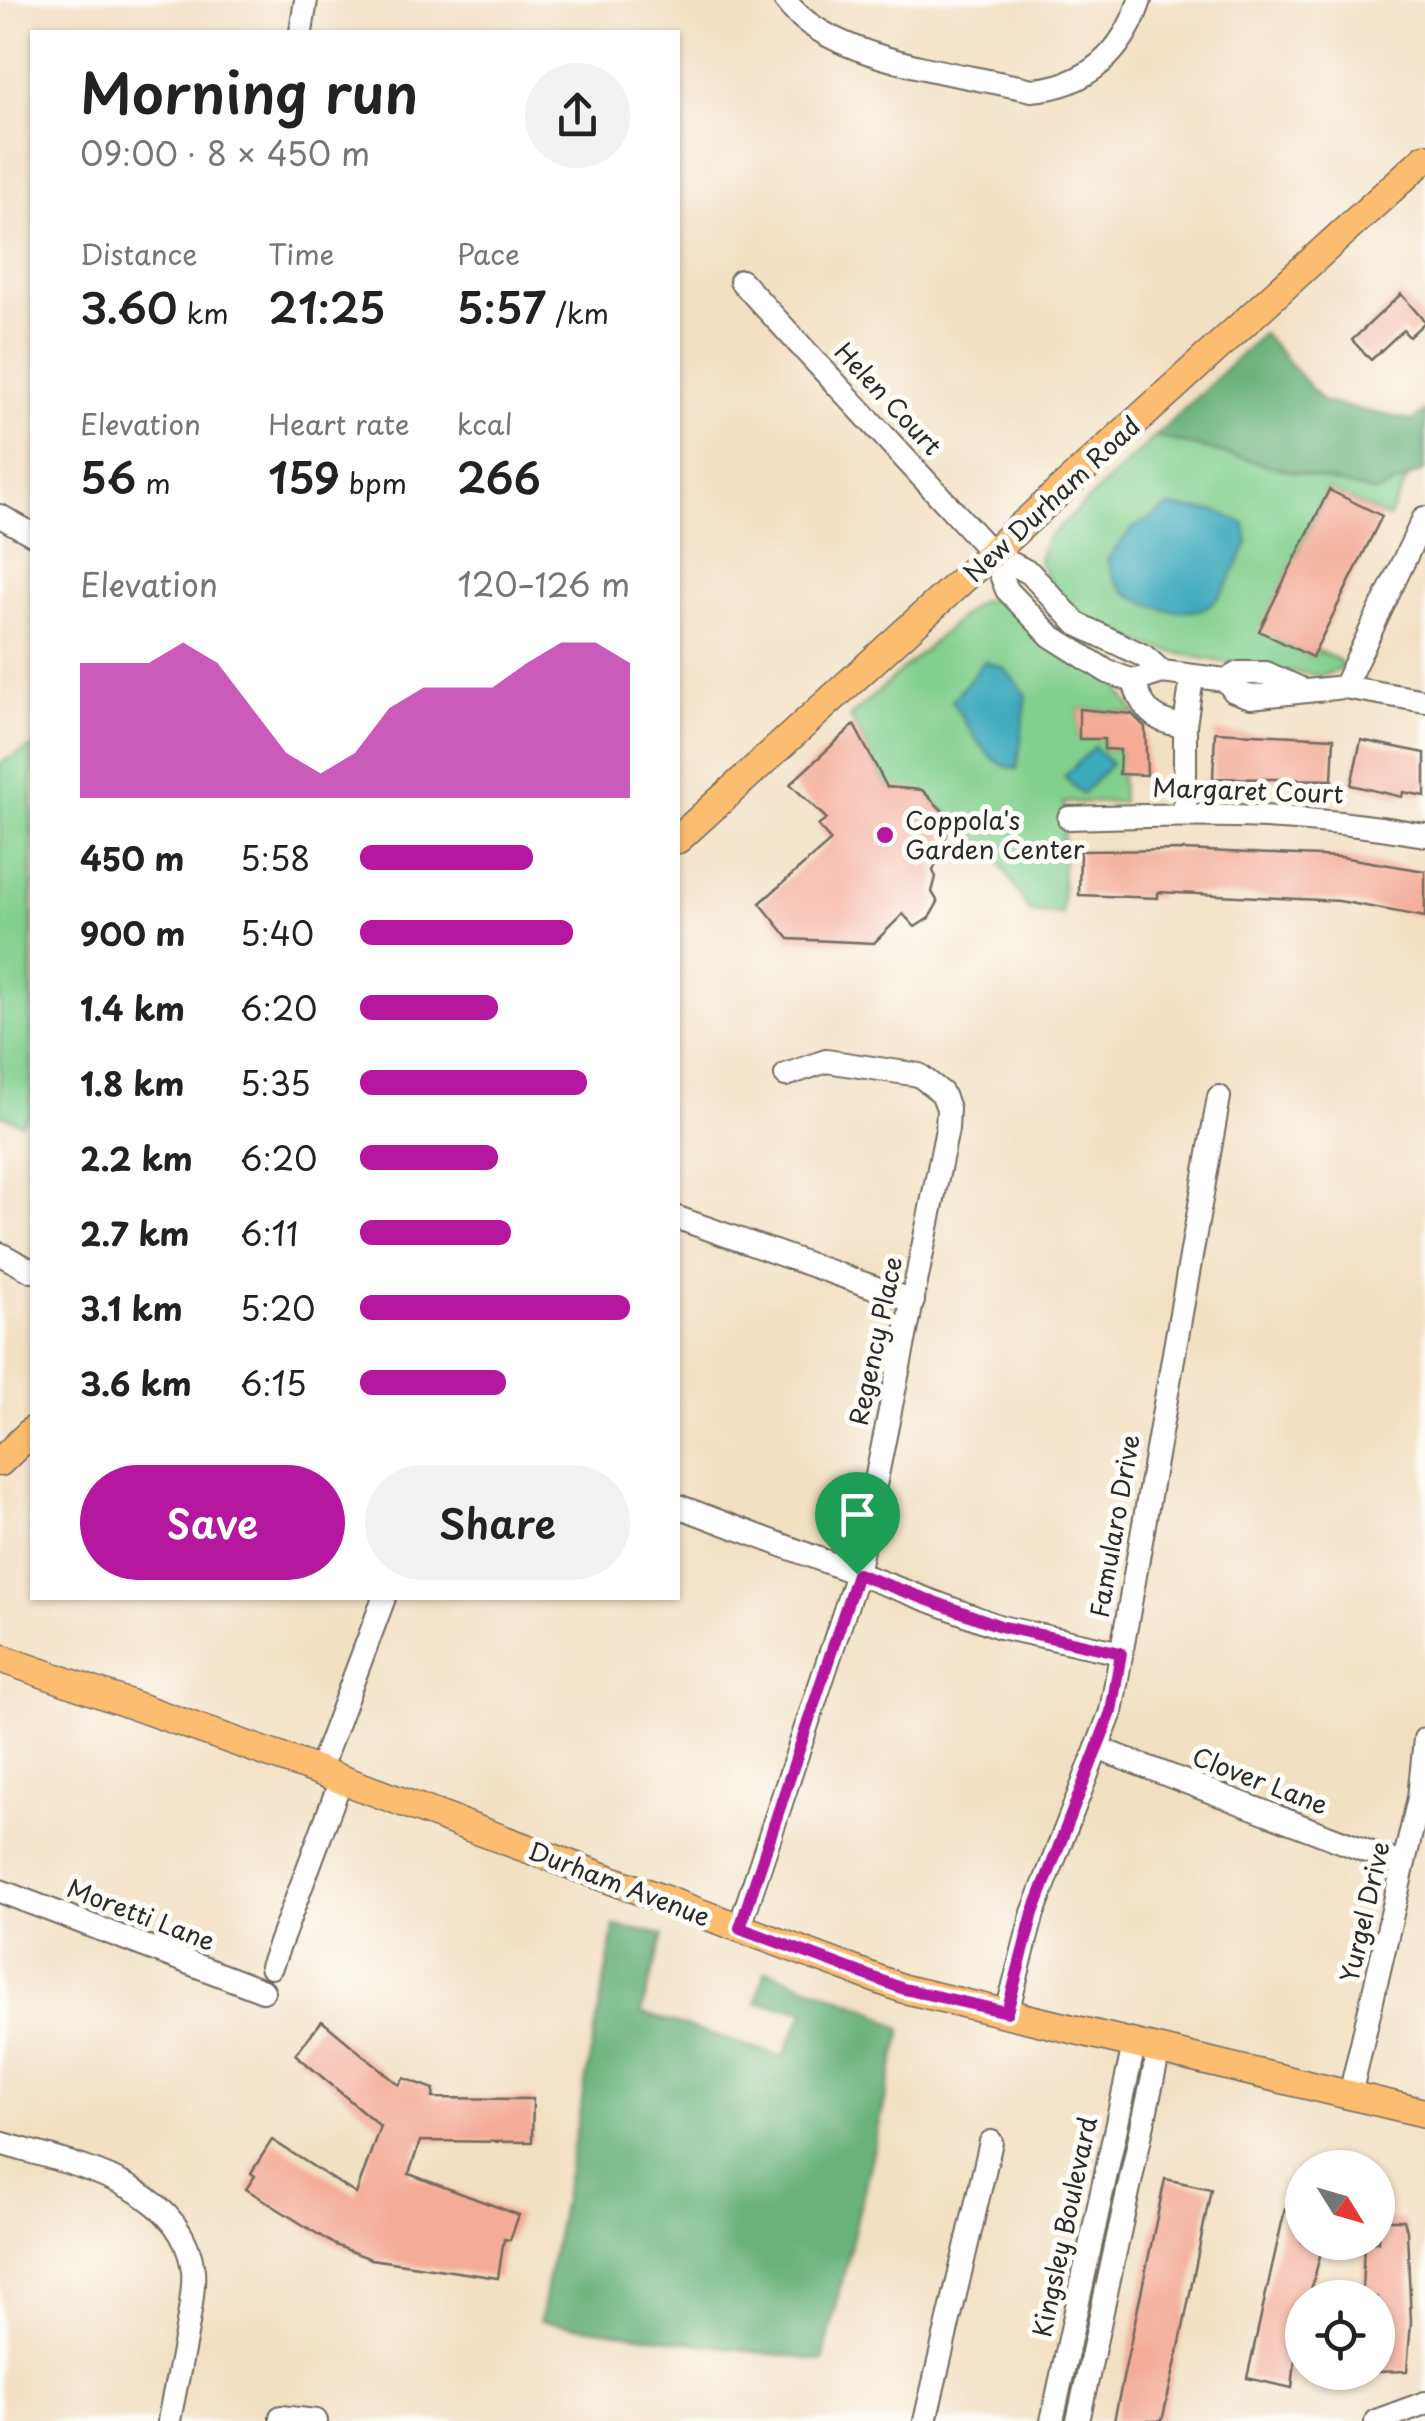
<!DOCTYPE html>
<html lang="en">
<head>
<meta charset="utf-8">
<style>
  :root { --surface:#fff; --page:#f2f2f2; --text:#222; --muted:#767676; --accent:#b5179e }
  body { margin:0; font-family:"Playpen Sans",sans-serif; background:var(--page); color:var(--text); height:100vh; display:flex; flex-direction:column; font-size:38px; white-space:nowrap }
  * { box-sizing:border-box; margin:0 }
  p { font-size:32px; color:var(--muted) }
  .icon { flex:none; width:55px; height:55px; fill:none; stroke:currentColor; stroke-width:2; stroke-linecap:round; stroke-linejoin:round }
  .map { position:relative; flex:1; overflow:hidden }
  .drawer { position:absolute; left:30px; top:30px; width:650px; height:1570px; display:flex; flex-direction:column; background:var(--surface); border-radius:0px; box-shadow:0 2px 8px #0004 }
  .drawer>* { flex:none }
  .needle { width:65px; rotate:127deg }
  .buttons { position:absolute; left:1285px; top:2150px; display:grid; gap:20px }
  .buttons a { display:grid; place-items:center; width:110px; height:110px; border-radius:50%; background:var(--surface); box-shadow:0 2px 8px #0004; font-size:50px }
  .pin { position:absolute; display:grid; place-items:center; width:85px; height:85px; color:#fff; margin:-102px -42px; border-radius:50% 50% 50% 0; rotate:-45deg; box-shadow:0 0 10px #0007 }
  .pin .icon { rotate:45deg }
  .round { display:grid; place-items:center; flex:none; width:105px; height:105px; border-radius:52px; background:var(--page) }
  .overview { display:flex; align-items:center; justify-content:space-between; height:170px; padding:0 50px }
  h1 { font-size:55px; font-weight:600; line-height:75px }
  .figures { display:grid; grid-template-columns:repeat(3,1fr); gap:15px; height:170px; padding:10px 50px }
  .figures div { display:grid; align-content:center }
  .figures b { font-size:42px; font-weight:600 }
  .figures small { font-size:28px; font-weight:400 }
  .figures p { font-size:28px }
  .chart { height:280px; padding:20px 50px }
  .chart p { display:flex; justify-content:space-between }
  .chart svg { width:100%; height:180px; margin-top:10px; fill:var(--accent); opacity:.7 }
  .action { display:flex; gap:20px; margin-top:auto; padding:20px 50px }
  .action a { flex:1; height:115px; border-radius:60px; background:var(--accent); color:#fff; font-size:40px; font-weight:600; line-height:115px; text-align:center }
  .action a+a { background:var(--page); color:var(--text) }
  ul { padding:0 50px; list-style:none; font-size:32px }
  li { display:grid; grid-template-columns:160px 120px 1fr; align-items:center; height:75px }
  li i { height:25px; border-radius:12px; background:var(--accent) }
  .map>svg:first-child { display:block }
  .green { fill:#82d08e; stroke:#567e5c; stroke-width:2.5 }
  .forest { fill:#69b279; stroke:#4a6e52; stroke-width:2.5 }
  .water { fill:#3eaabd; stroke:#346a74; stroke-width:2.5 }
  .building { fill:#f4ac98 }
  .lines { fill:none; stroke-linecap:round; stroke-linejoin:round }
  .minor-casing { stroke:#716a60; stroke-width:26 }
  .major-casing { stroke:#716a60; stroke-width:31 }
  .minor { stroke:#fff; stroke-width:22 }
  .major { stroke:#fcbd6f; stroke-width:28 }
  .route-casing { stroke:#fff; stroke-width:20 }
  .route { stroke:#b5179e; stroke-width:12 }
  .poi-dot { fill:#b5179e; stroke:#fdfcf7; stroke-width:4 }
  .labels { text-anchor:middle; stroke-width:10; stroke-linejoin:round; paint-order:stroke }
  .street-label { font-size:25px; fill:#2b2b2b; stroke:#fdfcf7 }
  .poi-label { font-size:25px; fill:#2b2b2b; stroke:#fdfcf7; text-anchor:start }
</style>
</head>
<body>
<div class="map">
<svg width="1425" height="2421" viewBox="0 0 1425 2421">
  <rect width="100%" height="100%" fill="#fdfcf7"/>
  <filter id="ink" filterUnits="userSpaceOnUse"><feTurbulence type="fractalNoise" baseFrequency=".01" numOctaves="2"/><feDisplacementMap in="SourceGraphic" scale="20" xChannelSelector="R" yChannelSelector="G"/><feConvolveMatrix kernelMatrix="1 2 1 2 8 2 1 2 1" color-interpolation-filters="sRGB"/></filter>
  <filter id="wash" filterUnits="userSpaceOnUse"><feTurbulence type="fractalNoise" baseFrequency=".0048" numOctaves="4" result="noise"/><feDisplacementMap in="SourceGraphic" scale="40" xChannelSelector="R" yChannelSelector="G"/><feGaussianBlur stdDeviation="2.25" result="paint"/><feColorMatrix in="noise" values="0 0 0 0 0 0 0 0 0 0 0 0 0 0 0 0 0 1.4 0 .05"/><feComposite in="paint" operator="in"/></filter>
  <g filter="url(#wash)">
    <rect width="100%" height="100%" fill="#f2e0c2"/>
    <g class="green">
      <path d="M 1156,436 L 1376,493 L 1408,478 L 1388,518 L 1328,490 L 1260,630 L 1312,657 L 1316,650 L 1340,661 L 1342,669 L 1321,676 C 1233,661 1078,658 1039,561 L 1045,541 Z"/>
      <path d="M 993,599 L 1003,601 L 1113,681 L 1136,714 L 1079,709 L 1079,738 L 1104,739 L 1104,749 L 1120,750 L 1122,802 L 1064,803 L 1062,915 L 1030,912 L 995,854 L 943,809 L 928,797 L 887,787 L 850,717 L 970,609 L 980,601 Z"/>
      <path d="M 32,747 L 32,1111 L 21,1123 L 0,1114 L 0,763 Z"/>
    </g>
    <g class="forest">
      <path d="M 1263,333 L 1323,402 L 1413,421 L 1425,411 L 1425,470 L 1376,493 L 1156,436 Z"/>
      <path d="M 615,1926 L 663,1935 L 641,2013 L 783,2057 L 805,2010 L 756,2003 L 766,1970 L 870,2009 L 902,2030 L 823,2361 L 540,2321 Z"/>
    </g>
    <g class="water">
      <path d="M 1168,507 L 1217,511 L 1245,524 L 1248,543 C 1239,560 1227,593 1211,604 C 1187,622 1133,605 1116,582 C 1112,576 1110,566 1107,560 L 1131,530 Z"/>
      <path d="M 985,661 L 1004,668 L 1027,695 L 1017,769 C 988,768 966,722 952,701 Z"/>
      <path d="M 1094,747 L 1111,764 L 1082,794 L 1064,777 Z"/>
    </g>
    <g id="blocks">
      <g class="building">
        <path d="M 1401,294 L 1425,322 L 1409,337 L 1403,330 L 1371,360 L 1352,340 Z"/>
        <path d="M 1329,490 L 1382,516 L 1312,657 L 1259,631 Z"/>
        <path d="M 1079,709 L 1132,714 L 1145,727 L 1147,775 L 1119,774 L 1120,750 L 1104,749 L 1104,739 L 1079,739 Z"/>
        <path d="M 854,725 L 887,787 L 922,790 L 952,820 L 933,871 L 936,877 L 932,892 L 938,902 L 929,918 L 915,927 L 903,914 L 874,943 L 789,939 L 760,903 L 831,841 L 818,826 L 827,819 L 790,784 Z"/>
        <path d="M 1215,732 L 1334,738 L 1332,780 L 1213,778 Z"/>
        <path d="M 1361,740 L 1425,753 L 1425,796 L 1403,792 L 1402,797 L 1351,785 Z"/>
        <path d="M 1184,850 L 1341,857 L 1425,871 L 1425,917 L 1339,901 L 1158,892 L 1158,898 L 1079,895 L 1080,851 Z"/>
        <path d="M 322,2021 L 399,2085 L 404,2078 L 434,2089 L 433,2098 L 533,2099 L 532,2142 L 420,2141 L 409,2174 L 519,2215 L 510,2240 L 504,2239 L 498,2278 L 371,2259 L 335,2245 L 246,2189 L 255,2176 L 251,2173 L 272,2140 L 356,2194 L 380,2126 L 295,2054 Z"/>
        <path d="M 1165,2179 L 1211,2189 L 1179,2348 L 1162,2421 L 1114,2421 Z"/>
        <path d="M 1285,2209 L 1302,2213 L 1302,2242 L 1321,2242 L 1322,2248 L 1309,2298 L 1302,2298 L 1292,2388 L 1247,2378 Z"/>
        <path d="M 1378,2220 L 1404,2220 L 1407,2231 L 1411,2322 L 1407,2371 L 1378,2372 L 1378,2298 L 1362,2294 L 1364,2242 L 1378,2242 Z"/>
      </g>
    </g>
  </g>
  <g filter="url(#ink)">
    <use href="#blocks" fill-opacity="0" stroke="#716a60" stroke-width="2.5"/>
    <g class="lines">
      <g class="minor-casing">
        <g id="minor">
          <path d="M 785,0 C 828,61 960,73 1032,90 C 1087,86 1123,53 1140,0"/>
          <path d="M 301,32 L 306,0"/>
          <path d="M 741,281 L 993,554 L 1030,573 L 1077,624 L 1144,656 L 1162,672"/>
          <path d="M 0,516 L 32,534"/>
          <path d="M 993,554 L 1007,590 L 1051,636 L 1108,672 L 1134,681 L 1162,672 L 1226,680 L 1239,673 L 1266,673 L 1299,688"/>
          <path d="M 1226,680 L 1234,691 L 1251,697 L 1344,687 L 1425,701"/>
          <path d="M 1134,681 C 1141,709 1156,724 1185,725"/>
          <path d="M 1344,687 L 1424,518"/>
          <path d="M 1185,813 L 1185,725 L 1192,678"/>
          <path d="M 1069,818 C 1196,813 1299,813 1425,835"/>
          <path d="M 678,1218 L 913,1301"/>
          <path d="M 0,1254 L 32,1271"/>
          <path d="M 678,1506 L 1000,1627 L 1121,1653"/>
          <path d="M 1097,1748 L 1403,1865"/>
          <path d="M 319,1771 L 384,1598"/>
          <path d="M 0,1891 L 263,1991"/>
          <path d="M 739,1929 L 857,1574 L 947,1129 L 948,1108 L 942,1093 L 919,1075 L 826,1061 L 786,1075"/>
          <path d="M 271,1967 L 341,1780"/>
          <path d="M 1007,2012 L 1033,1913 L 1111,1712 L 1219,1097"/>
          <path d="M 1350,2095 L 1419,1798 L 1425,1739"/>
          <path d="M 0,2143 C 69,2164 181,2182 193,2270 C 196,2299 175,2386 169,2421"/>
          <path d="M 281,2417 L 316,2421"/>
          <path d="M 925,2421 L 991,2142"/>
          <path d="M 1052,2421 L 1134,2045"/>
          <path d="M 1078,2421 L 1159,2050"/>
          <path d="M 1376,2421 L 1425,2403"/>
        </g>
      </g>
      <g class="major-casing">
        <g id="major">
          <path d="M 678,839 L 1425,158"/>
          <path d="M 0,1462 L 32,1431"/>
          <path d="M 0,1658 L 319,1771 L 904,1989 L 1425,2113"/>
        </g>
      </g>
      <use href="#minor" class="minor"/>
      <use href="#major" class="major"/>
    </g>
  </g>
  <g class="lines" filter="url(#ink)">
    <g class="route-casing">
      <path id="route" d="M 857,1574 L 1000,1626 L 1121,1653 L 1111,1712 L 1033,1913 L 1007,2012 L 904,1989 L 740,1928 Z"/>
    </g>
    <use href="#route" class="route"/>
  </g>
  <circle class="poi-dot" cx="885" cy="835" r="10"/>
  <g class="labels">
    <g class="street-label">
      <text transform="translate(888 399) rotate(47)" y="9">Helen Court</text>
      <text transform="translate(1052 500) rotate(-43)" y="9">New Durham Road</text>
      <text transform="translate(1248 791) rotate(2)" y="9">Margaret Court</text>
      <text transform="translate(876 1341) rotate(-78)" y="9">Regency Place</text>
      <text transform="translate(1115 1526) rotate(-80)" y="9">Famularo Drive</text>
      <text transform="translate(1260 1781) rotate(21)" y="9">Clover Lane</text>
      <text transform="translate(619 1884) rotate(21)" y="9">Durham Avenue</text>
      <text transform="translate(1365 1912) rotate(-77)" y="9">Yurgel Drive</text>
      <text transform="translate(141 1915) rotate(21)" y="9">Moretti Lane</text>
      <text transform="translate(1065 2227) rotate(-78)" y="9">Kingsley Boulevard</text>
    </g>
    <g class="poi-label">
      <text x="905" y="830">Coppola's<tspan x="905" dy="29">Garden Center</tspan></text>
    </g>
  </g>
</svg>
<div class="buttons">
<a><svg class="needle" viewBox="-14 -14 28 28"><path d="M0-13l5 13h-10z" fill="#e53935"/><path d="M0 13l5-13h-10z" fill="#767676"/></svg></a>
<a><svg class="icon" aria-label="locate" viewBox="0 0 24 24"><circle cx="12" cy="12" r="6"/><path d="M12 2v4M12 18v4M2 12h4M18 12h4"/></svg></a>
</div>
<div class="pin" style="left:857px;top:1574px;background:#1e9e55"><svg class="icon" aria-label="arrive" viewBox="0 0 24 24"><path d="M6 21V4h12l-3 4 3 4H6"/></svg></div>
<section class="drawer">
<div class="overview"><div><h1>Morning run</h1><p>09:00 · 8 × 450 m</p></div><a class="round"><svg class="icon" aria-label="share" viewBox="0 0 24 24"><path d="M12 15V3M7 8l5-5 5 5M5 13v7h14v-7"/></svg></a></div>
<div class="figures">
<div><p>Distance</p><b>3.60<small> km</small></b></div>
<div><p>Time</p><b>21:25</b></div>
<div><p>Pace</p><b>5:57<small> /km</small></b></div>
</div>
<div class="figures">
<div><p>Elevation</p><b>56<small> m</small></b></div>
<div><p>Heart rate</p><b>159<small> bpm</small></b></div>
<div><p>kcal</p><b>266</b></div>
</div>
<div class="chart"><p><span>Elevation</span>120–126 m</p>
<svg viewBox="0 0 160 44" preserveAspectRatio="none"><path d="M0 44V11L10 11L20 11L30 6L40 11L50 22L60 33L70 38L80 33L90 22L100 17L110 17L120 17L130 11L140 6L150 6L160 11V44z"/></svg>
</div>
<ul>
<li><b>450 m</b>5:58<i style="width:64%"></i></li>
<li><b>900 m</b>5:40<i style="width:79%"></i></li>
<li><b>1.4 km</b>6:20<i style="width:51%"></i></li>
<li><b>1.8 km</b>5:35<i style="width:84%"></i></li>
<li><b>2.2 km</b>6:20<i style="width:51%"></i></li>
<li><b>2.7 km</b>6:11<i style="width:56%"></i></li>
<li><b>3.1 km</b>5:20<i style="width:100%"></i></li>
<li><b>3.6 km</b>6:15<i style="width:54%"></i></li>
</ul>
<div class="action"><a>Save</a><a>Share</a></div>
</section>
</div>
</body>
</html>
